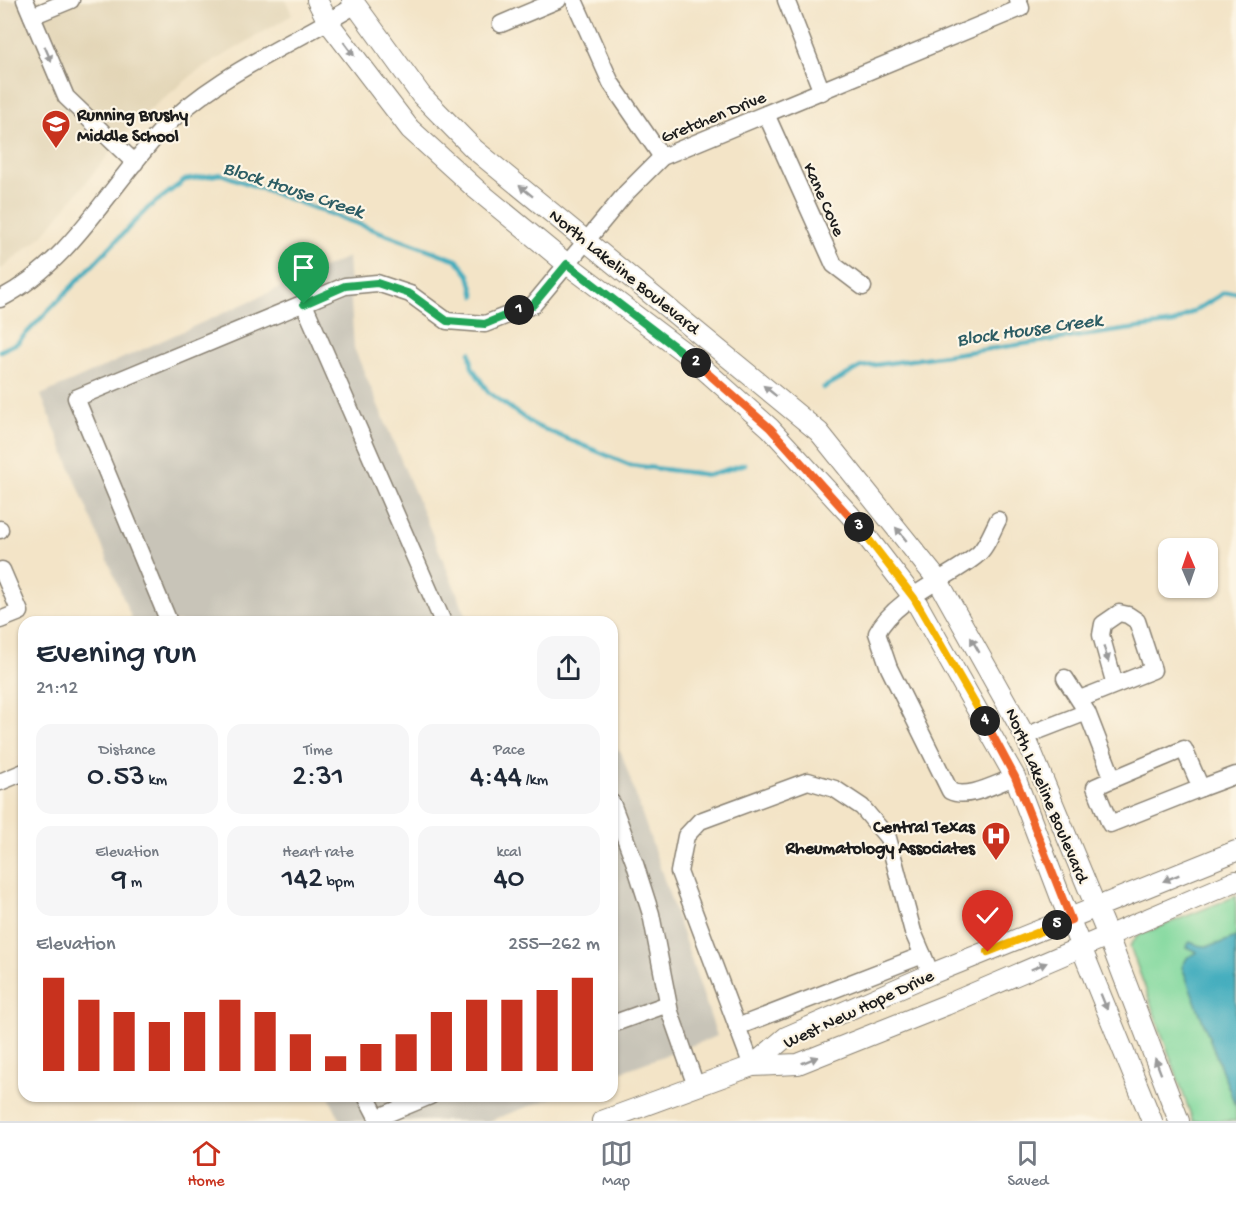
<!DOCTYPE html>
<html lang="en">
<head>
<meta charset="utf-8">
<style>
  :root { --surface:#fff; --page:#f6f6f7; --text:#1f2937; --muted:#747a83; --line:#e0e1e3; --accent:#c8321e }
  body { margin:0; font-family:"Gochi Hand",sans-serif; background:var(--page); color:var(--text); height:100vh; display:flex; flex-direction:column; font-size:22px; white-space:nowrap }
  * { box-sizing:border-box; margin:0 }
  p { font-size:20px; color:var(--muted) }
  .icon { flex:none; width:33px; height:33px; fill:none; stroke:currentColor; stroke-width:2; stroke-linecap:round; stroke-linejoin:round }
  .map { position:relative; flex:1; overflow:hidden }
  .drawer { position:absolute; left:18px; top:616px; width:600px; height:486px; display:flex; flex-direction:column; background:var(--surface); border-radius:18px; box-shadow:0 2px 4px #0004 }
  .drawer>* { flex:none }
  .needle { width:39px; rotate:358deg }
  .buttons { position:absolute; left:1158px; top:538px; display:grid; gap:12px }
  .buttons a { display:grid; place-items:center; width:60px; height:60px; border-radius:12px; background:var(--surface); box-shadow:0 2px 4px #0004; font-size:30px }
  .pin { position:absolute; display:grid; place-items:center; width:51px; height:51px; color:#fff; margin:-62px -26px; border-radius:50% 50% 50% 0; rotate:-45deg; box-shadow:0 0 6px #0007 }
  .pin .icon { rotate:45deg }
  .km { position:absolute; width:30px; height:30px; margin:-15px; border-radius:50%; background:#222; color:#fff; font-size:16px; line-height:30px; text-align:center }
  .round { display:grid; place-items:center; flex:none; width:63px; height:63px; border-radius:18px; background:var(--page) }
  .headline { display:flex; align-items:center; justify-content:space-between; height:102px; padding:0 18px }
  h1 { font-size:33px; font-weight:600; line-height:45px }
  .metrics { display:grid; grid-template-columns:repeat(3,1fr); gap:9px; height:102px; padding:6px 18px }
  .metrics div { display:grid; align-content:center; border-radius:15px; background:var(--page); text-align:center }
  .metrics b { font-size:30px; font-weight:600 }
  .metrics small { font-size:16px; font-weight:400 }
  .metrics p { font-size:16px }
  .chart { height:168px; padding:12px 18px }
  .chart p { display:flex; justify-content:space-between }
  .chart svg { width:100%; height:108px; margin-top:6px; stroke:var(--accent); stroke-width:6 }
  .tabs { display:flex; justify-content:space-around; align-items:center; height:84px; border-top:2px solid var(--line); background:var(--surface); font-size:16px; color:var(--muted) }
  .tabs a { display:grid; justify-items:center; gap:3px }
  .tabs .on { color:var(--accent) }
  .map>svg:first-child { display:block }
  .built { fill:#e3d6b7 }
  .industrial { fill:#c8c4b8 }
  .green { fill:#80d89d; stroke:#4e7a5c; stroke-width:1.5 }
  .water { fill:#3facbd; stroke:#2e646c; stroke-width:1.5 }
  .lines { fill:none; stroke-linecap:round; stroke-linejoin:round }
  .stream { stroke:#3facbd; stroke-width:4.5 }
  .minor-casing { stroke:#888072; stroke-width:19 }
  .major-casing { stroke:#888072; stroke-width:22 }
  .minor { stroke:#fff; stroke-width:16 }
  .major { stroke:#fff; stroke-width:20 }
  .oneway { fill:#999 }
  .split-1-casing { stroke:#fff; stroke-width:12 }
  .split-2-casing { stroke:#fff; stroke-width:12 }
  .split-3-casing { stroke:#fff; stroke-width:12 }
  .split-4-casing { stroke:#fff; stroke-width:12 }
  .split-5-casing { stroke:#fff; stroke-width:12 }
  .split-6-casing { stroke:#fff; stroke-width:12 }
  .split-1 { stroke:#22a559; stroke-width:8 }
  .split-2 { stroke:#22a559; stroke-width:8 }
  .split-3 { stroke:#f0652b; stroke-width:8 }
  .split-4 { stroke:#f5b400; stroke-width:8 }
  .split-5 { stroke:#f0652b; stroke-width:8 }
  .split-6 { stroke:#f5b400; stroke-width:8 }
  .labels { text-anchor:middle; stroke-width:4.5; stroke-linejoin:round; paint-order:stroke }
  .poi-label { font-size:18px; font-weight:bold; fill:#1c1c1c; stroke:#fcf5e5; text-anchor:start }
  .street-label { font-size:18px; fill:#1c1c1c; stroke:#fcf5e5 }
  .water-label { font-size:20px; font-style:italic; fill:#2c5d64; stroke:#fcf5e5 }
</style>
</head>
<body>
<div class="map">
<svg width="1236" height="1121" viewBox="0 0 1236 1121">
  <rect width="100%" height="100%" fill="#fcf5e5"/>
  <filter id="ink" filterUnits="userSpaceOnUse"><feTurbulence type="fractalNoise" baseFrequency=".0167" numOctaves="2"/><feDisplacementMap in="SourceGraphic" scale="12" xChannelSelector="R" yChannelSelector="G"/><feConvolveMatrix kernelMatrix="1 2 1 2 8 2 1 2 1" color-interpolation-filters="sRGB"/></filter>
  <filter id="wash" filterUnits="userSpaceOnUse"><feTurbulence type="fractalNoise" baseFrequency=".008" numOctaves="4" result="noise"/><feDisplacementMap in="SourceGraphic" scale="24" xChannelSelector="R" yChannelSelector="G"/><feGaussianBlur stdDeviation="1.35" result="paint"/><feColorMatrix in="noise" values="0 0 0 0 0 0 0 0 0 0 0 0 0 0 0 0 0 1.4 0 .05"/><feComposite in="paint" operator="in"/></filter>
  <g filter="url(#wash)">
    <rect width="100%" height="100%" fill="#f3e4c7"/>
    <path class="built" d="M 0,0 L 286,0 L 292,15 L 196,72 L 137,120 L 42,236 L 0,270 Z"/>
    <g class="industrial">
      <path d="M 348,257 L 354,348 L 469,622 L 133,622 L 41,395 Z"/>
      <path d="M 612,745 L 621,752 L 717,1036 L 612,1075 Z"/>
      <path d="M 329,1097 L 554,1097 L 489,1121 L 341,1121 Z"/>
    </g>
    <path class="green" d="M 1236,896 L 1236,1121 L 1193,1121 L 1130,946 L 1137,936 Z"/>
    <path class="water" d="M 1236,937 L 1236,1107 L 1182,967 L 1187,958 L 1197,952 L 1186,947 L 1190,942 C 1207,951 1219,943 1236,937 Z"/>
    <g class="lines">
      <g class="stream">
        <path d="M 0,351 L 17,343 L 148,208 L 185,180 L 221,174 L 457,260 L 469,275 L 475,296"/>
        <path d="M 470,352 L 472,367 L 488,392 L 534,425 L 630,465 L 709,475 L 745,464"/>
        <path d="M 823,388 L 861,367 L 1174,323 L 1224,293 L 1236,292"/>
      </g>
    </g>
  </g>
  <g filter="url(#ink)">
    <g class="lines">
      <g class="minor-casing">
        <g id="minor">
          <path d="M 25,0 L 66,97 L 135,163"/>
          <path d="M 574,0 L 611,83 L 662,157"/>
          <path d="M 786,0 L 822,92"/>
          <path d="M 32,16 L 71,0"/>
          <path d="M 501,24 L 558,0"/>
          <path d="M 766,114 L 834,265 L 863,287"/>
          <path d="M 0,299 C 71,262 108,189 160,132 C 211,77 291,45 354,6"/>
          <path d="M 304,304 L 443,622"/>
          <path d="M 998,520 C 992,531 986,549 976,556 C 946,580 895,598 877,633 L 889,668 L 950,791 C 968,800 997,783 1015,777"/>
          <path d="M 0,529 L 0,530"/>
          <path d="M 0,571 L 2,570 L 20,612 L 0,620"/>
          <path d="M 169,622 L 76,398 L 345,286 L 377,283 L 410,294 L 447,321 L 485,324 L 533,305 L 626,193 L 662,157 L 1021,8 L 1018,0"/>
          <path d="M 1065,678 L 1085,709"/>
          <path d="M 1080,699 L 1153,670 L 1137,621 L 1128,615 L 1119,613 L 1103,624 L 1101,635 L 1115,685"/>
          <path d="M 1025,736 L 1087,712 L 1113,779 L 1184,749 L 1201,788 L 1236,775"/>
          <path d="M 1113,779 L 1095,787 L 1110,824 L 1201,788"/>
          <path d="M 0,782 L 24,772"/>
          <path d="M 612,803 L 635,864 L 651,914 L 670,1012 L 696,1086"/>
          <path d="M 612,1024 L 668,1004"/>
          <path d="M 737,1027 L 923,955"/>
          <path d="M 752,1066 L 679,872 L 686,836 L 700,821 L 808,781 L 835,789 L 862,807 L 888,838 L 913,932 L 931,974"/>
          <path d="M 366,1096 L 379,1121"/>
          <path d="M 377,1118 L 430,1096"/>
        </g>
      </g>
      <g class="major-casing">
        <g id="major">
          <path d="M 317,0 L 328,22 L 410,129 L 476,189 L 567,264 L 689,356 L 770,428 L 850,515 L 914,598 L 1015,777 L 1061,898 L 1152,1121"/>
          <path d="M 352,0 L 421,95 L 474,149 L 819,432 L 937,579 L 1025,736 L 1108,936 L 1179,1121"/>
          <path d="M 752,1066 L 786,1037 L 931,974 L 1236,851"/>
          <path d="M 602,1121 L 752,1066 L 798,1064 L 946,1005 L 1236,881"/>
        </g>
      </g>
      <use href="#minor" class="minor"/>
      <use href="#major" class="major"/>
    </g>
    <defs><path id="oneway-solid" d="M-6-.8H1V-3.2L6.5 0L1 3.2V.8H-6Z" transform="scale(1.5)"/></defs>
    <g class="oneway">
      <use href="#oneway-solid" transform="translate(349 49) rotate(53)"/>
      <use href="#oneway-solid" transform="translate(48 54) rotate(67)"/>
      <use href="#oneway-solid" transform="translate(526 191) rotate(-141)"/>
      <use href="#oneway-solid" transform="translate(770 391) rotate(-141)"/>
      <use href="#oneway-solid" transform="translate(901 534) rotate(-129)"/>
      <use href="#oneway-solid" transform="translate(975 645) rotate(-120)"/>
      <use href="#oneway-solid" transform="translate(1106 654) rotate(74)"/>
      <use href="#oneway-solid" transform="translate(1171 878) rotate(158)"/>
      <use href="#oneway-solid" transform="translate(1039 966) rotate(-23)"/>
      <use href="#oneway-solid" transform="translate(1104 1002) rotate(68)"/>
      <use href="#oneway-solid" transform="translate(810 1060) rotate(-22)"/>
      <use href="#oneway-solid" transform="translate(1158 1066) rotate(-111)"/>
    </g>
  </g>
  <g class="lines" filter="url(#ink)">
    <g class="split-1-casing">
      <path id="split-1" d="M 304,304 L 345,286 L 377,283 L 410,294 L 447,321 L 485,324 L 519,310"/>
    </g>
    <g class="split-2-casing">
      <path id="split-2" d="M 519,310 L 533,305 L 567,264 L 696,363"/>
    </g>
    <g class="split-3-casing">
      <path id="split-3" d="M 696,363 L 770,428 L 859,527"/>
    </g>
    <g class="split-4-casing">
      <path id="split-4" d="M 859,527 L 914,598 L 985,721"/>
    </g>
    <g class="split-5-casing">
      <path id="split-5" d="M 985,721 L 1015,777 L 1071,920 L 1057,925"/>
    </g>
    <g class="split-6-casing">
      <path id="split-6" d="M 988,952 L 1057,925"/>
    </g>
    <use href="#split-1" class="split-1"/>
    <use href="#split-2" class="split-2"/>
    <use href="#split-3" class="split-3"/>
    <use href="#split-4" class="split-4"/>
    <use href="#split-5" class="split-5"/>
    <use href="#split-6" class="split-6"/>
  </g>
  <defs>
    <g id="school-pin" transform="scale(1.5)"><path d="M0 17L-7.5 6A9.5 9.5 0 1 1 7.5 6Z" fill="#c8321e" stroke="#fcf5e5"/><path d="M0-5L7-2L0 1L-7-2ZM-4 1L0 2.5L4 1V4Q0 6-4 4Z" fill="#fff"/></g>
    <g id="hospital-pin" transform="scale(1.5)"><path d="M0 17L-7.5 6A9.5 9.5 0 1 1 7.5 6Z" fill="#c8321e" stroke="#fcf5e5"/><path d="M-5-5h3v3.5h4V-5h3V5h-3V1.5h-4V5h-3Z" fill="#fff"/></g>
  </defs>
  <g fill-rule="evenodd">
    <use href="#school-pin" x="56" y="124"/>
    <use href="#hospital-pin" x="996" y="836"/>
  </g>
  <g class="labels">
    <g class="poi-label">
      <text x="77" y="120">Running Brushy<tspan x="77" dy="21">Middle School</tspan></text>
      <text x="975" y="832" text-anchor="end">Central Texas<tspan x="975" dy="21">Rheumatology Associates</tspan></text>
    </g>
    <g class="street-label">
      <text transform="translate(713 116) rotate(-22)" y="6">Gretchen Drive</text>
      <text transform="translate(825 199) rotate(66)" y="6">Kane Cove</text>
      <text transform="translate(625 271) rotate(39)" y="6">North Lakeline Boulevard</text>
      <text transform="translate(1048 795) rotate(67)" y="6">North Lakeline Boulevard</text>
      <text transform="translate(858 1008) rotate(-25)" y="6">West New Hope Drive</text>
    </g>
    <g class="water-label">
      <text transform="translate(294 188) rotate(18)" y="7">Block House Creek</text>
      <text transform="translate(1029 328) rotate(-8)" y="7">Block House Creek</text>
    </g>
  </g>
</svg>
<div class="buttons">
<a><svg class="needle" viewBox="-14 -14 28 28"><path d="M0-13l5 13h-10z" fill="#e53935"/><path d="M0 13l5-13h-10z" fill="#747a83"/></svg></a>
</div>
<div class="pin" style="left:304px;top:304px;background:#1e9e55"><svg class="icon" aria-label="arrive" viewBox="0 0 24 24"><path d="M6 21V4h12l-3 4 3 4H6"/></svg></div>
<div class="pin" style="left:988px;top:952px;background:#d93025"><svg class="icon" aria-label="check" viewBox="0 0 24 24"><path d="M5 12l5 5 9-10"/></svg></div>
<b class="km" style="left:519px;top:310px">1</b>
<b class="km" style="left:696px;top:363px">2</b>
<b class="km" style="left:859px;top:527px">3</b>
<b class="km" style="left:985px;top:721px">4</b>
<b class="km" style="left:1057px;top:925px">5</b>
<section class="drawer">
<div class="headline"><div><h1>Evening run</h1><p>21:12</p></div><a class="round"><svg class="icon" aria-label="share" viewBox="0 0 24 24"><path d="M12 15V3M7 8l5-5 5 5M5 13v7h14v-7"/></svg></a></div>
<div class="metrics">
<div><p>Distance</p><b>0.53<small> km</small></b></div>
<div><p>Time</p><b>2:31</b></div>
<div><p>Pace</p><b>4:44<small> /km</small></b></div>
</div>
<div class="metrics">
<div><p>Elevation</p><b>9<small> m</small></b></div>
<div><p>Heart rate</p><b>142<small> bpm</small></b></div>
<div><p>kcal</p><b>40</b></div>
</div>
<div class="chart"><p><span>Elevation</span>255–262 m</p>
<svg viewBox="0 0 160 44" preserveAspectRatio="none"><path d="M5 44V6M15 44V15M25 44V20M35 44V24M45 44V20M55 44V15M65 44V20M75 44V29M85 44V38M95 44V33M105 44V29M115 44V20M125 44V15M135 44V15M145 44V11M155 44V6"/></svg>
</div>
</section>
</div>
<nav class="tabs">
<a class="on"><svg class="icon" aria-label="home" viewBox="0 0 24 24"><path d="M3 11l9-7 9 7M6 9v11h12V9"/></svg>Home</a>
<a><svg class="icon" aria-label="map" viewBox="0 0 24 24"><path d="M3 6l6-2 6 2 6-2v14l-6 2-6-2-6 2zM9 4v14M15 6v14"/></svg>Map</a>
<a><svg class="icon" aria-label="saved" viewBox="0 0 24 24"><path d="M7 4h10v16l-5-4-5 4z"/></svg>Saved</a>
</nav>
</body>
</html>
